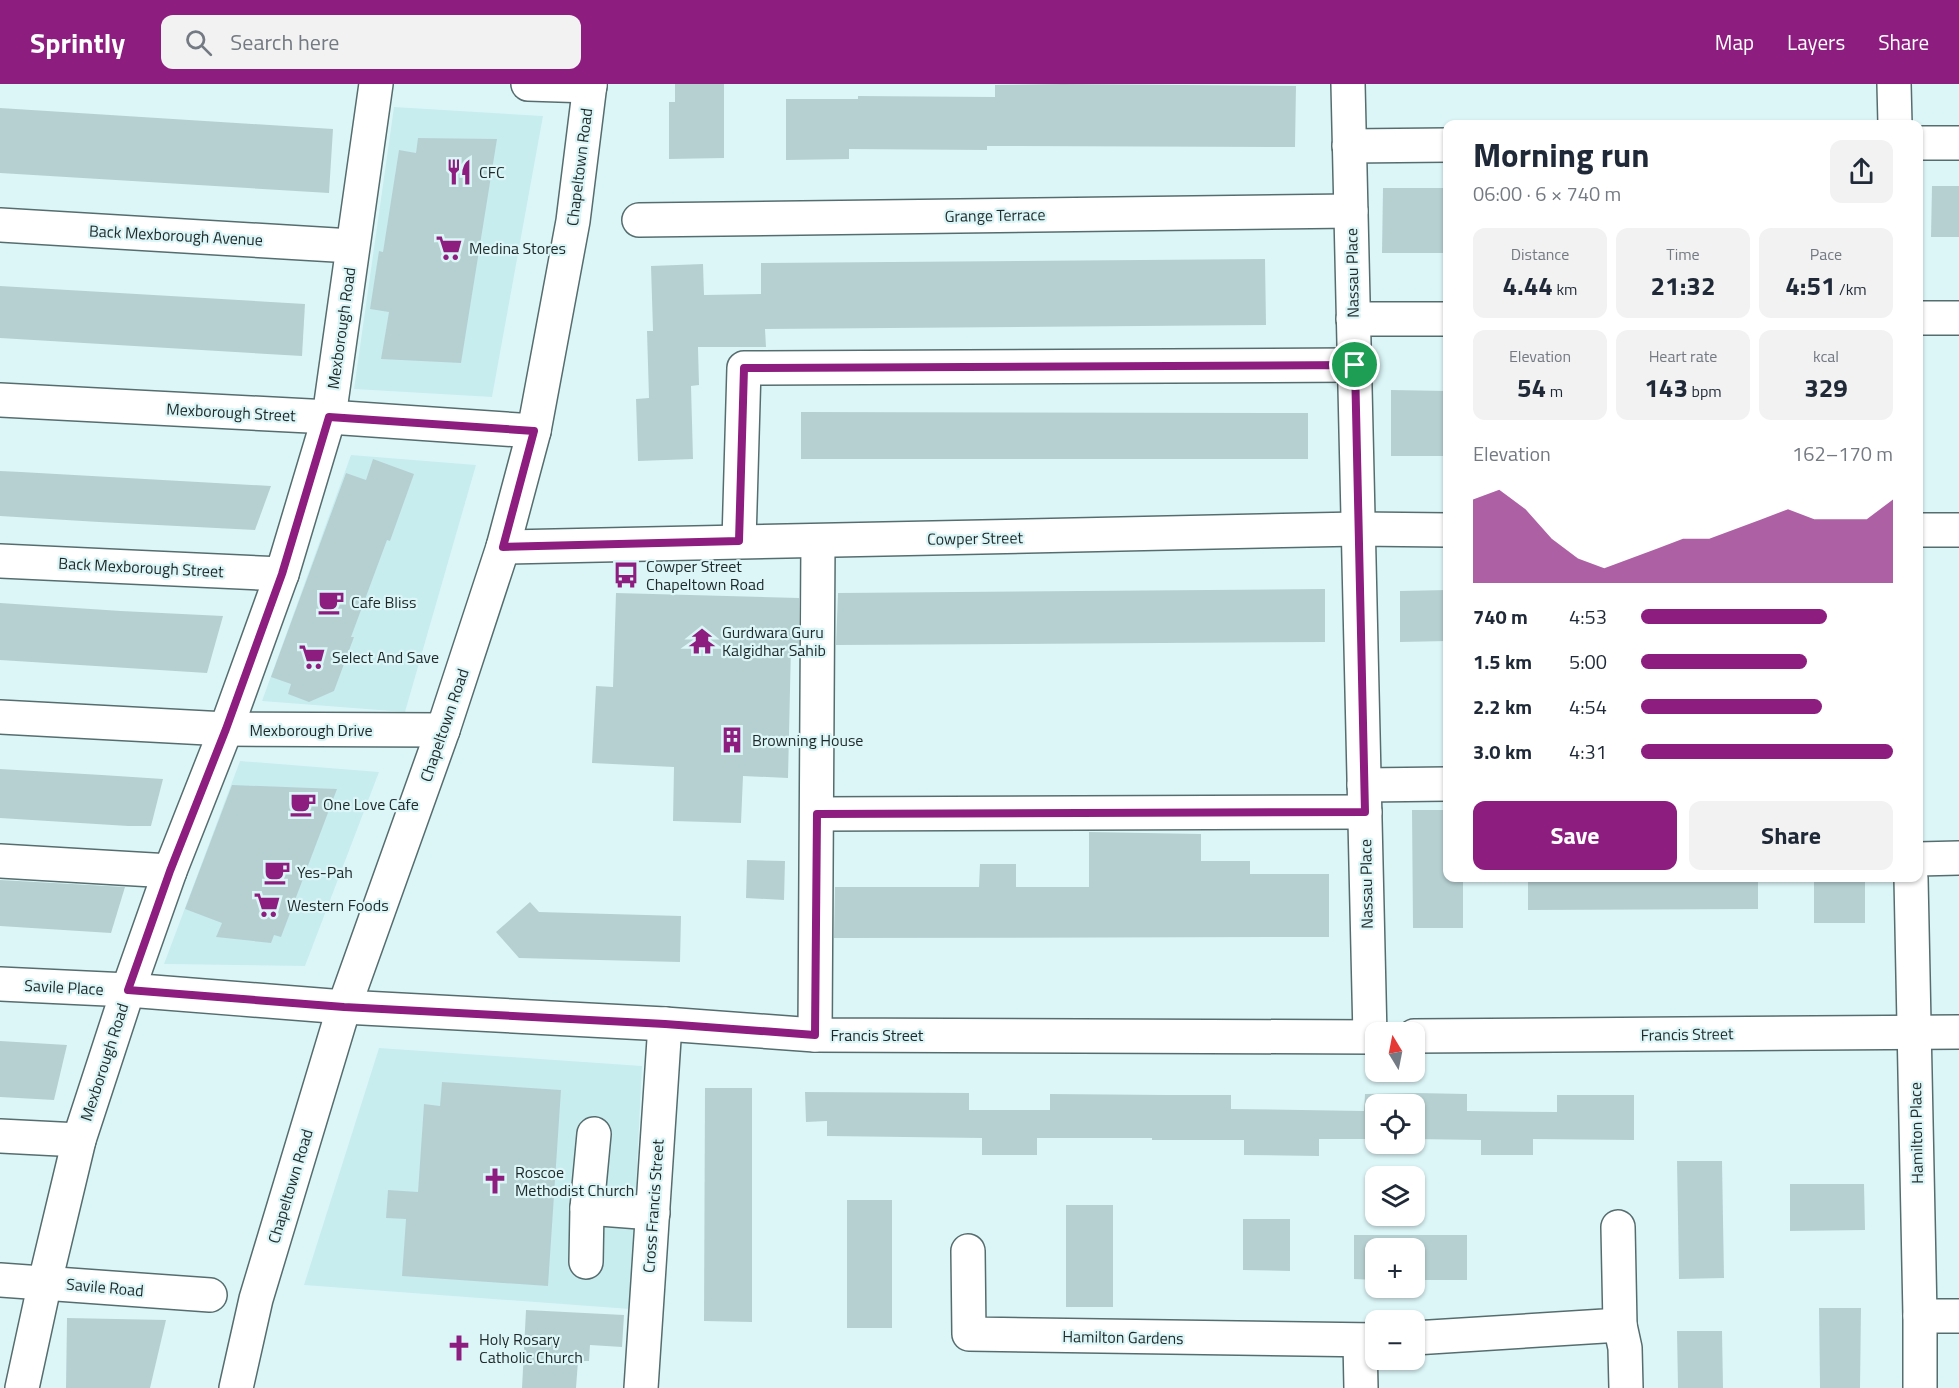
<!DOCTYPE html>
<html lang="en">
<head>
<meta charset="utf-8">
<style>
  :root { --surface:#fff; --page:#f2f2f3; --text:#1f2937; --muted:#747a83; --accent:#8d1e80 }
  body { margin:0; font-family:"Titillium Web",sans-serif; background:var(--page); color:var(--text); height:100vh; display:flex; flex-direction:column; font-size:22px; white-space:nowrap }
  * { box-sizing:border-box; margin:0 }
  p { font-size:20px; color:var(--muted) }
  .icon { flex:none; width:33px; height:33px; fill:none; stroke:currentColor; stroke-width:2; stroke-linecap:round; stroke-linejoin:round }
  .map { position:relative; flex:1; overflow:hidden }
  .sheet { position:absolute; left:1443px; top:36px; width:480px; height:762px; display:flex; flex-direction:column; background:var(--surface); border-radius:12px; box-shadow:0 2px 4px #0004 }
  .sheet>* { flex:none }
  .needle { width:39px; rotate:350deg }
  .fabs { position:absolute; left:1365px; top:938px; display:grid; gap:12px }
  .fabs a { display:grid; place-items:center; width:60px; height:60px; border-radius:12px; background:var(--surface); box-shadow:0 2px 4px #0004; font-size:30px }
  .pin { position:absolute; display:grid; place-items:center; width:51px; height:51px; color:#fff; margin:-26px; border:3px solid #fff; border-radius:50%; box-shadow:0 2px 6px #0007 }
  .round { display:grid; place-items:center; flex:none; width:63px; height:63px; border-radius:12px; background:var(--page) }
  .head { display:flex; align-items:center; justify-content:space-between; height:102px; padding:0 30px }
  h1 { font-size:33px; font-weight:700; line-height:45px }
  .metrics { display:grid; grid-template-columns:repeat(3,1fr); gap:9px; height:102px; padding:6px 30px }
  .metrics div { display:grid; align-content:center; border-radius:12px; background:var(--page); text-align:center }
  .metrics b { font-size:26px; font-weight:700 }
  .metrics small { font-size:16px; font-weight:400 }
  .metrics p { font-size:16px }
  .chart { height:168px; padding:12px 30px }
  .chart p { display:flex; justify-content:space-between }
  .chart svg { width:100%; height:108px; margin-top:6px; fill:var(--accent); opacity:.7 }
  .primary-button { display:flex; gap:12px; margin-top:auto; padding:12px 30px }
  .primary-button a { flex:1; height:69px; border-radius:12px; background:var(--accent); color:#fff; font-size:24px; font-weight:700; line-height:69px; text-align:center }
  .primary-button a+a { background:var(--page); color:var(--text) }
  ul { padding:0 30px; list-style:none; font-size:20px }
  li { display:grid; grid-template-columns:96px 72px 1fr; align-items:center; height:45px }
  li i { height:15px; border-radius:8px; background:var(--accent) }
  header { display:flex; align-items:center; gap:36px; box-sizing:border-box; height:84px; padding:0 30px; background:var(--accent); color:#fff }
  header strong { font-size:28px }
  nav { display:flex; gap:33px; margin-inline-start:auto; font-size:21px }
  .search { width:420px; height:54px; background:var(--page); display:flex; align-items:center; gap:15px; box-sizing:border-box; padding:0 21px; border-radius:12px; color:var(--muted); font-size:22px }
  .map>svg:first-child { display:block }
  .built { fill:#c8edef }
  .building { fill:#b6d0d2 }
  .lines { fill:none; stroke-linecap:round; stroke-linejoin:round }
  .minor-casing { stroke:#566d6f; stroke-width:36 }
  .minor { stroke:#fff; stroke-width:33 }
  .route-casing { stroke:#fff; stroke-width:12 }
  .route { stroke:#8d1e80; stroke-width:8 }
  .labels { text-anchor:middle; stroke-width:4.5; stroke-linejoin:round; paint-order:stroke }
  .street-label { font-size:16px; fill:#1f292a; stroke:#dcf6f8 }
  .poi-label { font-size:16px; fill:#1f292a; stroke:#dcf6f8; text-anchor:start }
</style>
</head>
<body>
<header>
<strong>Sprintly</strong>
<div class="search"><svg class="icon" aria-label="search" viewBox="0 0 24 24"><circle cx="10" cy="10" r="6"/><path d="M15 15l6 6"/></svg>Search here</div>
<nav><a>Map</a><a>Layers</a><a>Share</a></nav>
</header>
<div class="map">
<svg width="1959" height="1304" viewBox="0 0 1959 1304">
  <rect width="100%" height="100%" fill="#dcf6f8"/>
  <g class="built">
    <path d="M 394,23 L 543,32 L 492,313 L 354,305 Z"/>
    <path d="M 351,371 L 476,381 L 405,628 L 262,617 Z"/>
    <path d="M 240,677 L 379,688 L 305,882 L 164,880 Z"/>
    <path d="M 379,964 L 642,982 L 630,1225 L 304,1201 Z"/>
  </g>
  <g class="building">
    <path d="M 675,0 L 724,0 L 724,74 L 669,75 L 669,18 L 675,18 Z"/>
    <path d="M 1062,0 L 1296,2 L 1295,63 L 987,62 L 987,66 L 849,65 L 849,75 L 786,76 L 786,15 L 858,15 L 858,12 L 995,13 L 995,1 Z"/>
    <path d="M 0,24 L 333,45 L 329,109 L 0,89 Z"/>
    <path d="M 418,54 L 497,55 L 461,279 L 381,275 L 389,228 L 370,225 L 379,167 L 383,168 L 399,66 L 416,69 Z"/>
    <path d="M 1932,102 L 1959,102 L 1959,153 L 1931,153 Z"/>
    <path d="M 1383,104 L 1448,104 L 1448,169 L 1382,169 Z"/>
    <path d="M 1265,175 L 1266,241 L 765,245 L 766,263 L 698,263 L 699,301 L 691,302 L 693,375 L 638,377 L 636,315 L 649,314 L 647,247 L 653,247 L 651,182 L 703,180 L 704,211 L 761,210 L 761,179 Z"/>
    <path d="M 0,202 L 305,220 L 302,272 L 0,254 Z"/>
    <path d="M 1391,306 L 1448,307 L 1448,372 L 1391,372 Z"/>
    <path d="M 801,328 L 1308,329 L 1308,375 L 801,375 Z"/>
    <path d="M 373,375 L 414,390 L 390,457 L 387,456 L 351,553 L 354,553 L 334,607 L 309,618 L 288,610 L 291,600 L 271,593 L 346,389 L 366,396 Z"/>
    <path d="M 0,387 L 21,388 L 271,402 L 255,446 L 99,438 L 0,432 Z"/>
    <path d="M 1325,505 L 1325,558 L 836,561 L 838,509 Z"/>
    <path d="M 1448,506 L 1448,557 L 1400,558 L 1400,507 Z"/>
    <path d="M 616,509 L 799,514 L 799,562 L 791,562 L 788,694 L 743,692 L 741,739 L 673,737 L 674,683 L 592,679 L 596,602 L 613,603 Z"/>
    <path d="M 0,519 L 121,527 L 223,532 L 207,589 L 0,576 Z"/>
    <path d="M 0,685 L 102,691 L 163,695 L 151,742 L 128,742 L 0,734 Z"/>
    <path d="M 232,701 L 337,705 L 281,853 L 274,851 L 271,859 L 216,853 L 222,839 L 185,825 Z"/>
    <path d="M 1412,726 L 1448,726 L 1448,794 L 1463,794 L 1463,844 L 1413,844 Z"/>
    <path d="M 1089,748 L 1201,750 L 1201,777 L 1250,777 L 1250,790 L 1329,790 L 1329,853 L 834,854 L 835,803 L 979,803 L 980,780 L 1016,780 L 1016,803 L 1089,803 Z"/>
    <path d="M 747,776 L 785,777 L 784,816 L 746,814 Z"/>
    <path d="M 1528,794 L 1758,794 L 1758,825 L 1528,826 Z"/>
    <rect x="1814" y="794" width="51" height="45"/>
    <path d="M 0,796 L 125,803 L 111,849 L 0,842 Z"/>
    <path d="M 530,818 L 539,828 L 681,832 L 680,878 L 519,874 L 496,848 Z"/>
    <path d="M 0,957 L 67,961 L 54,1016 L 0,1013 Z"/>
    <path d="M 442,998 L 561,1006 L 548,1202 L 402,1192 L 406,1135 L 386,1134 L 388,1106 L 418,1108 L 424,1020 L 440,1022 Z"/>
    <path d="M 705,1004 L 752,1004 L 752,1238 L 704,1237 Z"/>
    <path d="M 805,1008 L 969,1009 L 969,1026 L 1050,1026 L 1050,1010 L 1166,1011 L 1231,1011 L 1231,1025 L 1364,1027 L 1365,1010 L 1416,1009 L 1467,1010 L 1467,1027 L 1557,1028 L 1557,1011 L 1634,1011 L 1634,1056 L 1533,1055 L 1533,1071 L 1481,1071 L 1481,1056 L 1414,1055 L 1414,1020 L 1376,1020 L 1376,1055 L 1319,1055 L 1319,1072 L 1244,1071 L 1244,1056 L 1152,1056 L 1152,1054 L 1037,1054 L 1037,1071 L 982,1071 L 982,1054 L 827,1052 L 827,1037 L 806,1038 Z"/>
    <path d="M 1677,1077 L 1722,1077 L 1724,1194 L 1679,1195 Z"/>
    <path d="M 1790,1100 L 1864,1100 L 1865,1146 L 1790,1147 Z"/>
    <rect x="847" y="1116" width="45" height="128"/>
    <rect x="1066" y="1121" width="47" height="102"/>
    <path d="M 1243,1135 L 1290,1135 L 1290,1187 L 1243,1186 Z"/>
    <path d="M 1354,1151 L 1467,1151 L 1467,1196 L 1414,1196 L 1414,1164 L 1376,1164 L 1376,1196 L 1354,1195 Z"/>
    <path d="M 1819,1224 L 1861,1224 L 1860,1304 L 1820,1304 Z"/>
    <path d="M 526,1226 L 624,1231 L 622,1263 L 590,1261 L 589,1277 L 578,1277 L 576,1304 L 522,1304 Z"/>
    <path d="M 67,1234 L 166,1236 L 150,1304 L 66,1304 Z"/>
    <path d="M 1677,1247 L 1722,1247 L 1723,1304 L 1678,1304 Z"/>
  </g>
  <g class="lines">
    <g class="minor-casing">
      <g id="minor">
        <path d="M 528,0 L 590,2"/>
        <path d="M 1348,0 L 1370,953"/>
        <path d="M 1894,0 L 1895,40"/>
        <path d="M 1918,59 L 1959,59"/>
        <path d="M 1349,62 L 1448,61"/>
        <path d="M 639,136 L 1351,127"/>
        <path d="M 0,141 L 352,162"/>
        <path d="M 1918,234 L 1959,234"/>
        <path d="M 1353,235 L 1448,235"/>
        <path d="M 0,316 L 329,333 L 534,347"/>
        <path d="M 1918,446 L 1959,446"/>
        <path d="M 739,457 L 744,284 L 1355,281"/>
        <path d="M 503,463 L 1358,445 L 1448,446"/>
        <path d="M 0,477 L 282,490"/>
        <path d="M 0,633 L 226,645 L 443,646"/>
        <path d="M 1364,701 L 1448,700"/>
        <path d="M 817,730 L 1365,728"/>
        <path d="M 1918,775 L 1959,774"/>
        <path d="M 0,777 L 170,787"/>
        <path d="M 1911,794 L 1920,1232 L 1920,1304"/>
        <path d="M 0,900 L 128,906 L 344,923 L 665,940 L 815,951 L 1376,953"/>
        <path d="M 815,951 L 818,457"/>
        <path d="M 1414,952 L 1959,948"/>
        <path d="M 0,1052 L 79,1056"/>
        <path d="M 587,1124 L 653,1129"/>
        <path d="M 968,1167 L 969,1250 L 1376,1256"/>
        <path d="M 586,1178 L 587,1124 L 594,1050"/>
        <path d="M 0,1196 L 210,1211"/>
        <path d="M 1920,1232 L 1959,1232"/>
        <path d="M 1620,1241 L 1625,1264 L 1626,1304"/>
        <path d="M 1414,1254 L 1620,1241 L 1618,1143"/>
        <path d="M 1360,1257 L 1361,1304"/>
        <path d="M 22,1304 L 45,1198 L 79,1056 L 128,906 L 170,787 L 226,645 L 282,490 L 329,333 L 376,0"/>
        <path d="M 236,1304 L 256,1215 L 344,923 L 443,646 L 503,463 L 534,347 L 573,137 L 590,0"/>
        <path d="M 641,1304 L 665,940"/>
      </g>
    </g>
    <use href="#minor" class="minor"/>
  </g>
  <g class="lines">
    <g class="route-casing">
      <path id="route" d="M 1355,281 L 1365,728 L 817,730 L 815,951 L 665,940 L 344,923 L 128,906 L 170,787 L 226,645 L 282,490 L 329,333 L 534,347 L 503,463 L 739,457 L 744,284 Z"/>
    </g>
    <use href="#route" class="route"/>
  </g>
  <defs>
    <g id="restaurant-bare" transform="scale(2.07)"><path d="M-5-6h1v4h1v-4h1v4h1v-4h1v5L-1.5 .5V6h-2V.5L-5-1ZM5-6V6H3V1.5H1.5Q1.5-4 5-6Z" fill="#8d1e80" stroke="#dcf6f8" stroke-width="2.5" paint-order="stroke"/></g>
    <g id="supermarket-bare" transform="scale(2.07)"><path d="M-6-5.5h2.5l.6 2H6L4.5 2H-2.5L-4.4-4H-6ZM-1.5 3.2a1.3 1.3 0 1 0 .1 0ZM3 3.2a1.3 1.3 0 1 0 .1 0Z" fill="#8d1e80" stroke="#dcf6f8" stroke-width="2.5" paint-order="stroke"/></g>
    <g id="bus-bare" transform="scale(2.07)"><path d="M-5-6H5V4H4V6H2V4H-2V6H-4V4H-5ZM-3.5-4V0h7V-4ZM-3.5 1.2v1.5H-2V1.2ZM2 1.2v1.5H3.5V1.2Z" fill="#8d1e80" stroke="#dcf6f8" stroke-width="2.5" paint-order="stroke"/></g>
    <g id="cafe-bare" transform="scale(2.07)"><path d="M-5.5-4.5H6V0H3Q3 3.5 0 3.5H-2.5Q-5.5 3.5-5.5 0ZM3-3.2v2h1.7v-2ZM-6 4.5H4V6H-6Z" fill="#8d1e80" stroke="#dcf6f8" stroke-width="2.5" paint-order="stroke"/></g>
    <g id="temple-bare" transform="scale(2.07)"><path d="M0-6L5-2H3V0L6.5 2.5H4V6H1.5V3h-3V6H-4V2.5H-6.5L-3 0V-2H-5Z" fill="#8d1e80" stroke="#dcf6f8" stroke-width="2.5" paint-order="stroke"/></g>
    <g id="building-bare" transform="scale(2.07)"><path d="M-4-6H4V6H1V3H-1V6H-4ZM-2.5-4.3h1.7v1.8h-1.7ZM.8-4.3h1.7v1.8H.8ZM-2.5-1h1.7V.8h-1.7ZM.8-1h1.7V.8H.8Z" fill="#8d1e80" stroke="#dcf6f8" stroke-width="2.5" paint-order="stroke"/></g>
    <g id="church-bare" transform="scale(2.07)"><path d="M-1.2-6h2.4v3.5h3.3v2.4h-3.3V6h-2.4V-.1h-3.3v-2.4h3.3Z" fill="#8d1e80" stroke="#dcf6f8" stroke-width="2.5" paint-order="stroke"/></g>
  </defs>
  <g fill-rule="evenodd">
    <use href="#restaurant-bare" x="459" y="88"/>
    <use href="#supermarket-bare" x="449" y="164"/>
    <use href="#bus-bare" x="626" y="491"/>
    <use href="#cafe-bare" x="331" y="518"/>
    <use href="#temple-bare" x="702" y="557"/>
    <use href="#supermarket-bare" x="312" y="573"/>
    <use href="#building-bare" x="732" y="656"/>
    <use href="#cafe-bare" x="303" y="720"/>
    <use href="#cafe-bare" x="277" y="788"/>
    <use href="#supermarket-bare" x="267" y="821"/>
    <use href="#church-bare" x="495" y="1097"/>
    <use href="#church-bare" x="459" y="1264"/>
  </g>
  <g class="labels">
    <g class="street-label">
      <text transform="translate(579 83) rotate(-83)" y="6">Chapeltown Road</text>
      <text transform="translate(995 131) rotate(-1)" y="6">Grange Terrace</text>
      <text transform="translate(176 151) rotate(3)" y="6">Back Mexborough Avenue</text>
      <text transform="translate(1352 189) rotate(-91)" y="6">Nassau Place</text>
      <text transform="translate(341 244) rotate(-82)" y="6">Mexborough Road</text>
      <text transform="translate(231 328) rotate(3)" y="6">Mexborough Street</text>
      <text transform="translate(975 454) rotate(-1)" y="6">Cowper Street</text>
      <text transform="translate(141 483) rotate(3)" y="6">Back Mexborough Street</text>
      <text transform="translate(444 641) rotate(-71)" y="6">Chapeltown Road</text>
      <text x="311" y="652">Mexborough Drive</text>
      <text transform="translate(1366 800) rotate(-91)" y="6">Nassau Place</text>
      <text transform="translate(64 903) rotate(3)" y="6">Savile Place</text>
      <text transform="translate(1687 950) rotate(-1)" y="6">Francis Street</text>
      <text x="877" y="957">Francis Street</text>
      <text transform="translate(104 978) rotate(-72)" y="6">Mexborough Road</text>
      <text transform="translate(1916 1049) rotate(-91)" y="6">Hamilton Place</text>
      <text transform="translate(290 1102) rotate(-73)" y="6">Chapeltown Road</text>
      <text transform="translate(653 1122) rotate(-86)" y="6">Cross Francis Street</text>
      <text transform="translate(105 1203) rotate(5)" y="6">Savile Road</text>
      <text transform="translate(1123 1253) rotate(1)" y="6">Hamilton Gardens</text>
    </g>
    <g class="poi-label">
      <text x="479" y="94">CFC</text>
      <text x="469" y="170">Medina Stores</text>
      <text x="646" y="488">Cowper Street<tspan x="646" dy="18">Chapeltown Road</tspan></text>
      <text x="351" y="524">Cafe Bliss</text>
      <text x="722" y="554">Gurdwara Guru<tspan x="722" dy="18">Kalgidhar Sahib</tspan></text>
      <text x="332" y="579">Select And Save</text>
      <text x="752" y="662">Browning House</text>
      <text x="323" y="726">One Love Cafe</text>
      <text x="297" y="794">Yes-Pah</text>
      <text x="287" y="827">Western Foods</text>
      <text x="515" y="1094">Roscoe<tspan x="515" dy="18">Methodist Church</tspan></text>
      <text x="479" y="1261">Holy Rosary<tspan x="479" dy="18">Catholic Church</tspan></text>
    </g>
  </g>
</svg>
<div class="fabs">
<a><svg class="needle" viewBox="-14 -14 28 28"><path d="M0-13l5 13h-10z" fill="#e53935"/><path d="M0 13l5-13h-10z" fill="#747a83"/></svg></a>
<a><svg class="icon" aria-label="locate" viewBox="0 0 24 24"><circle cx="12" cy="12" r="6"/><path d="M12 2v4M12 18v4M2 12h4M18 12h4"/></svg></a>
<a><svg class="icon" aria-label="layers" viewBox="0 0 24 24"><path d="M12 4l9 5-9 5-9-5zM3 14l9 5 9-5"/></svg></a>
<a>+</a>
<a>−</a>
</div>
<div class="pin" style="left:1355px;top:281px;background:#1e9e55"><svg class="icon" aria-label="arrive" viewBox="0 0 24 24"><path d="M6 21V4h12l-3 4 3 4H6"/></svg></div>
<section class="sheet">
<div class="head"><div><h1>Morning run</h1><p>06:00 · 6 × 740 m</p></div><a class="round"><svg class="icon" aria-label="share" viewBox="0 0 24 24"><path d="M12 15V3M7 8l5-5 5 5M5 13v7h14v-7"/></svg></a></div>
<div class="metrics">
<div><p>Distance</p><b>4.44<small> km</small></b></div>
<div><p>Time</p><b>21:32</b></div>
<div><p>Pace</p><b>4:51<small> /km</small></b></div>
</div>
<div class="metrics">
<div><p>Elevation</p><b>54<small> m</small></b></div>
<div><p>Heart rate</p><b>143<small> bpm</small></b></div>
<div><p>kcal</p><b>329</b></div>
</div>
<div class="chart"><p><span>Elevation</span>162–170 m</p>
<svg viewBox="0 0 160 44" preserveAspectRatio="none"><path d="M0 44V10L10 6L20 14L30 26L40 34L50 38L60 34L70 30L80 26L90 26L100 22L110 18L120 14L130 18L140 18L150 18L160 10V44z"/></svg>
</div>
<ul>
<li><b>740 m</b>4:53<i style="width:74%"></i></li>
<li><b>1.5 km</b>5:00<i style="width:66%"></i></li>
<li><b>2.2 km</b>4:54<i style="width:72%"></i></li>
<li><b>3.0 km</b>4:31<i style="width:100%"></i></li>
</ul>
<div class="primary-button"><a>Save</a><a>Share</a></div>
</section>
</div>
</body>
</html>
